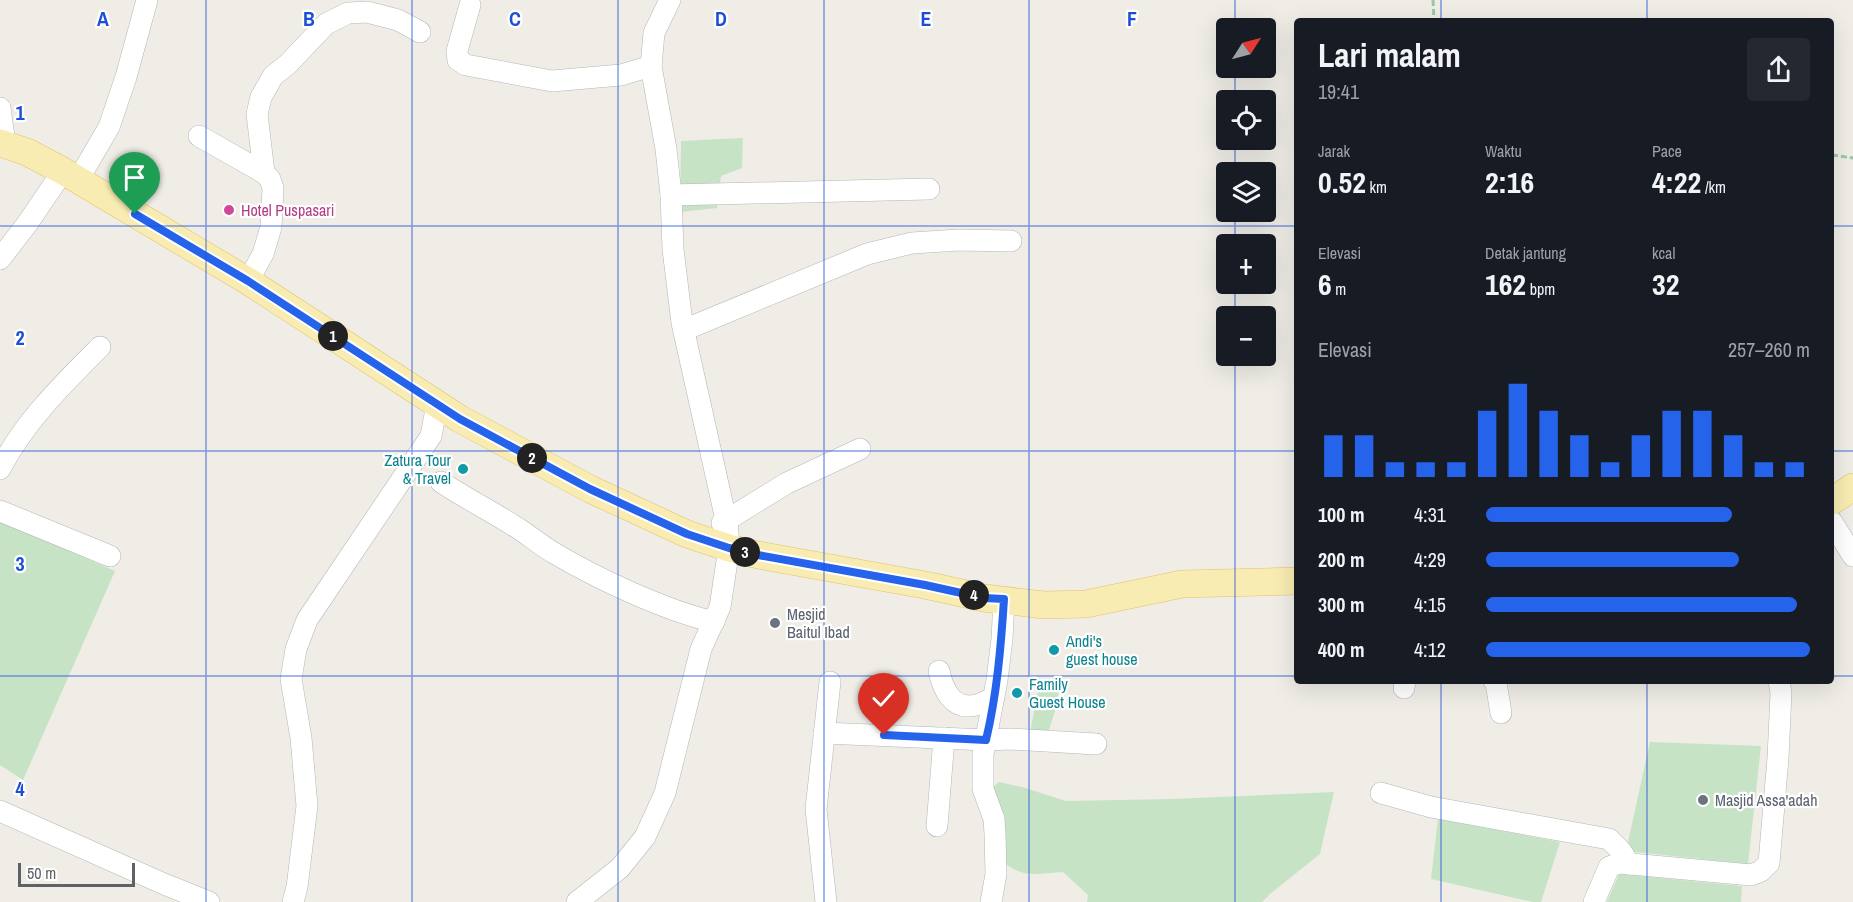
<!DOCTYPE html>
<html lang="id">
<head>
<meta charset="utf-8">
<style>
  :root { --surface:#171b24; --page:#242831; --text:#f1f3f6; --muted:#9ea1a6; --accent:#2563eb }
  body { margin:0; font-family:"Archivo Narrow",sans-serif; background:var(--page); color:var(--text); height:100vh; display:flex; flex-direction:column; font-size:22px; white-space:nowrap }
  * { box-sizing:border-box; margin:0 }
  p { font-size:20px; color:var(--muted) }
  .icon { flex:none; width:33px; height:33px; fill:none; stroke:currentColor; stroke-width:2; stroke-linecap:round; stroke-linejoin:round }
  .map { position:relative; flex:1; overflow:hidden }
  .side { position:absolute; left:1294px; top:18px; width:540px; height:666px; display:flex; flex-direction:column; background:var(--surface); border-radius:6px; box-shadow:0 6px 24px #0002 }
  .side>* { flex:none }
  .needle { width:39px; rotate:54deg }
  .fabs { position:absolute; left:1216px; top:18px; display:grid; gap:12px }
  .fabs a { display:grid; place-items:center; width:60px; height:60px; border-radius:6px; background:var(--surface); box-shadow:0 6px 24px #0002; font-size:30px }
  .scale { position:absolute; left:18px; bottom:15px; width:117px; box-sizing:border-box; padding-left:6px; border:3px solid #5e6165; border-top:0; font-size:16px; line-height:21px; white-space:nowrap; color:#5e6165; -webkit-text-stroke:4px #fff; paint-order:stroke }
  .pin { position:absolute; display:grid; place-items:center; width:51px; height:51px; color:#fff; margin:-62px -26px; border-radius:50% 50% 50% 0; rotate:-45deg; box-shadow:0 0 6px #0007 }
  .pin .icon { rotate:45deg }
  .km { position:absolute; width:30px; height:30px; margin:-15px; border-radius:50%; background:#222; color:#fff; font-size:16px; line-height:30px; text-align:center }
  .round { display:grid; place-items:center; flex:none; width:63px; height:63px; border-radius:6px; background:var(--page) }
  .overview { display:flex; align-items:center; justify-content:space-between; height:102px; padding:0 24px }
  h1 { font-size:33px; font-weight:700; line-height:45px }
  .figures { display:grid; grid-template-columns:repeat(3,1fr); gap:9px; height:102px; padding:6px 24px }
  .figures div { display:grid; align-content:center }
  .figures b { font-size:30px; font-weight:700 }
  .figures small { font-size:16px; font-weight:400 }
  .figures p { font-size:16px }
  .chart { height:168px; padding:12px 24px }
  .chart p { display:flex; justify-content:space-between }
  .chart svg { width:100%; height:108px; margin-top:6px; stroke:var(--accent); stroke-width:6 }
  ul { padding:0 24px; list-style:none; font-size:20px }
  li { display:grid; grid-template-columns:96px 72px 1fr; align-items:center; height:45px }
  li i { height:15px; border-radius:8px; background:var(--accent) }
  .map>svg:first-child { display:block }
  .green { fill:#c6e4c5 }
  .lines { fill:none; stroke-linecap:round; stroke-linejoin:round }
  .minor-casing { stroke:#b3b6ba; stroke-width:22 }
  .major-casing { stroke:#e5c069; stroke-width:28 }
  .path { stroke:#9ec5a9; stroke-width:3; stroke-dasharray:6 3; stroke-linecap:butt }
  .minor { stroke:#fff; stroke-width:21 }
  .major { stroke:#f8ecb2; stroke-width:27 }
  .route-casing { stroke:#fff; stroke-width:12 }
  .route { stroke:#2563eb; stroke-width:8 }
  .grid { fill:none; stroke:#1d4ed8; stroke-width:1.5; stroke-opacity:0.55 }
  .hotel-dot { fill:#d1479c; stroke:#fff; stroke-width:2 }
  .culture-dot { fill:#0f9aa8; stroke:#fff; stroke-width:2 }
  .worship-dot { fill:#6b7280; stroke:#fff; stroke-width:2 }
  .labels { text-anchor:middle; stroke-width:4.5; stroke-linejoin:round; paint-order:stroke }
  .hotel-label { font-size:16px; fill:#b23c85; stroke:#fff; text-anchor:start }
  .culture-label { font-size:16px; fill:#0d838f; stroke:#fff; text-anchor:start }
  .worship-label { font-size:16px; fill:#5b616d; stroke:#fff; text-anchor:start }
  .grid-label { font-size:20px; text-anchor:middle; font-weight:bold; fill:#1d4ed8; stroke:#fff; stroke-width:4.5; stroke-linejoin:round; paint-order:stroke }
</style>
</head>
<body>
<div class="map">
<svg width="1853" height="902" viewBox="0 0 1853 902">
  <rect width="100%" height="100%" fill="#efede6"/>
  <g class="green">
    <path d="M 743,138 L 742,168 L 721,176 L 717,208 L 680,212 L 681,141 Z"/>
    <path d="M 0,521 L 115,571 L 23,780 L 0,765 Z"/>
    <path d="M 1045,682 L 1060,684 L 1055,711 L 1046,739 L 1030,734 L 1037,694 Z"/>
    <path d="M 1650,742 L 1761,746 L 1748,864 L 1626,851 Z"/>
    <path d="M 999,782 L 1022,787 L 1066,801 L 1172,799 L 1334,792 L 1320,854 L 1270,894 L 1262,902 L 1087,902 L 1088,895 L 1063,872 C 1026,875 1019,878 991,851 L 994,786 Z"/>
    <path d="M 1438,819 L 1560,842 L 1541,902 L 1533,902 L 1431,879 Z"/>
    <path d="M 1619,874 L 1742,886 L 1741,902 L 1607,902 Z"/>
  </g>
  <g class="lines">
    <g class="minor-casing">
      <g id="minor">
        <path d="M 470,5 L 457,51 L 458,60 L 466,65 L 552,81 L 621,75 L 651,66"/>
        <path d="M 0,108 L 5,144"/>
        <path d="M 199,136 L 264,173 L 270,179 L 273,188 L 271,227 L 263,254 L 248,281"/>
        <path d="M 264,173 L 257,114 L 261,97 L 273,76 L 288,64 L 326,24 L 348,13 L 367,12 L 398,20 L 420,32"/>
        <path d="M 78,180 L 109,127 L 126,77 L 147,0"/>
        <path d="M 671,195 L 929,189"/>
        <path d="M 0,259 L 27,224 L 63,171"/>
        <path d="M 684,330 L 867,254 L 912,243 L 959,240 L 1011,241"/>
        <path d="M 0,469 C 25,421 62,385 100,347"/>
        <path d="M 441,482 C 465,498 491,511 516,527 C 529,535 540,545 554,553 C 598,579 664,610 714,622"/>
        <path d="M 0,511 L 110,556"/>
        <path d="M 1832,522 L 1853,556"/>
        <path d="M 722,523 L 787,483 L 860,449"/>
        <path d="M 939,671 C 943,689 952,711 976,705 C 982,704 989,700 994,697"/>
        <path d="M 1494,681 L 1496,683 L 1501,713"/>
        <path d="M 1404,688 L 1405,681"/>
        <path d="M 824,733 L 986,740 L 1011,739 L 1096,744"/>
        <path d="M 1381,793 L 1431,807 L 1609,839 L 1621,851 L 1629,864"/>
        <path d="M 0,811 L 164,884 L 209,902"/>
        <path d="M 937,826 L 944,738"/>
        <path d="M 293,902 L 297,887 L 307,806 L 301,738 L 291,679 L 296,649 L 307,620 L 431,436 L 437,404"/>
        <path d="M 577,902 L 620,868 L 645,837 L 665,793 L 701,649 L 720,607 L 729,548 L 727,520 L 724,511 L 682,323 L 673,249 L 671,195 L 666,149 L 651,66 L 654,33 L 670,0"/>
        <path d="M 826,902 L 816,809 L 830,682"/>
        <path d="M 991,902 L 996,874 L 995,834 L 994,819 L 983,789 L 983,754 L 997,680 L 1002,639 L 1004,599"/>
        <path d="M 1594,902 L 1609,867 L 1620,863 L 1751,875 L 1761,871 L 1769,863 L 1778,758 L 1781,693 L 1779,681"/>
      </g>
    </g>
    <g class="major-casing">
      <g id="major">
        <path d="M 0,143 L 27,152 L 63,171 L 248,281 L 460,419 L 590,489 L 687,534 L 729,548 L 758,555 L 925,585 L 984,598 L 1044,605 L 1086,604 L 1182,584 L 1298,581"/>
        <path d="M 1832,501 L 1853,487"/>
      </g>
    </g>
    <g class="path">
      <path d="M 1433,0 L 1434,21"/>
      <path d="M 1832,155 L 1853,158"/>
    </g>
    <use href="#minor" class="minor"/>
    <use href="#major" class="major"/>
  </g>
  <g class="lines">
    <g class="route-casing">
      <path id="route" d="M 135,214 L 248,281 L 460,419 L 590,489 L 687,534 L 729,548 L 758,555 L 925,585 L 984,598 L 1004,599 C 1001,646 997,694 986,740 L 884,735"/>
    </g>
    <use href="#route" class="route"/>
  </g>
  <path class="grid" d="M 206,0 L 206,902M 412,0 L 412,902M 618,0 L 618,902M 824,0 L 824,902M 1029,0 L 1029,902M 1235,0 L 1235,28M 1441,0 L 1441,21M 1647,0 L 1647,21M 1235,68 L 1235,100M 1235,140 L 1235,172M 1235,212 L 1235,244M 0,226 L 1298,226M 1832,226 L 1853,226M 1235,284 L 1235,316M 1235,356 L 1235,902M 0,451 L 1298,451M 1832,451 L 1853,451M 0,676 L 1298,676M 1832,676 L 1853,676M 1441,681 L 1441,902M 1647,681 L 1647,902"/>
  <circle class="hotel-dot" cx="229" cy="210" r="6"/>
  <g class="culture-dot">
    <circle cx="463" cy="469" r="6"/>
    <circle cx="1054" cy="650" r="6"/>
    <circle cx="1017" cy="693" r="6"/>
  </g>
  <g class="worship-dot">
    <circle cx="775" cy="623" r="6"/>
    <circle cx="1703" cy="800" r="6"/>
  </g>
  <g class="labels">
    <g class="hotel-label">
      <text x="241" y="216">Hotel Puspasari</text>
    </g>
    <g class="culture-label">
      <text x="451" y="466" text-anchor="end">Zatura Tour<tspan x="451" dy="18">&amp; Travel</tspan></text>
      <text x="1066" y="647">Andi's<tspan x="1066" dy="18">guest house</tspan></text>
      <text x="1029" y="690">Family<tspan x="1029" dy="18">Guest House</tspan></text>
    </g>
    <g class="worship-label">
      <text x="787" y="620">Mesjid<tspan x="787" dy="18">Baitul Ibad</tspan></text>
      <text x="1715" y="806">Masjid Assa'adah</text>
    </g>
  </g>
  <g class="grid-label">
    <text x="103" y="26">A</text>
    <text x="309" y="26">B</text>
    <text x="515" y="26">C</text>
    <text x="721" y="26">D</text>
    <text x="926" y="26">E</text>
    <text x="1132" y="26">F</text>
    <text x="20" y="120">1</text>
    <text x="20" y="345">2</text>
    <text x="20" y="571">3</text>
    <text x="20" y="796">4</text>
  </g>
</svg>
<div class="fabs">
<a><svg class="needle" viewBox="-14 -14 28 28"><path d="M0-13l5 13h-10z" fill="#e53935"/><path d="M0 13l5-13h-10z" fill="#9ea1a6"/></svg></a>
<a><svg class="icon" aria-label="locate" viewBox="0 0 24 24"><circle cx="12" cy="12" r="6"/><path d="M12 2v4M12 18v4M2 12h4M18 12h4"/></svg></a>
<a><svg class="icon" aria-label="layers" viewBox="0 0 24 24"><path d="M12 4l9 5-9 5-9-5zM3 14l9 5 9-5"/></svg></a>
<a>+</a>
<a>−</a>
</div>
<div class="scale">50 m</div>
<div class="pin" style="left:135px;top:214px;background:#1e9e55"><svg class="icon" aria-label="arrive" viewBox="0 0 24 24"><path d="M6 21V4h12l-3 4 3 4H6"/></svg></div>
<div class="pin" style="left:884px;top:735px;background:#d93025"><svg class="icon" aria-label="check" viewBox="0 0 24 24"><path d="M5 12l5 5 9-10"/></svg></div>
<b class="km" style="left:333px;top:336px">1</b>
<b class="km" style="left:532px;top:458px">2</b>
<b class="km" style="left:745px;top:552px">3</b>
<b class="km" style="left:974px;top:595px">4</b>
<section class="side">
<div class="overview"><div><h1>Lari malam</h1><p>19:41</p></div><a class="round"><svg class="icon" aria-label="share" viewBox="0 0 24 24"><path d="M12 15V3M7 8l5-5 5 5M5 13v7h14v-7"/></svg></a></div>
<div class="figures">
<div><p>Jarak</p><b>0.52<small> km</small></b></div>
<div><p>Waktu</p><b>2:16</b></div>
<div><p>Pace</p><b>4:22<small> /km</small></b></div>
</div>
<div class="figures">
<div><p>Elevasi</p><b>6<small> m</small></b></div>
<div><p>Detak jantung</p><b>162<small> bpm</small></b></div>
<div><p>kcal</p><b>32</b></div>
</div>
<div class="chart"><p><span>Elevasi</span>257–260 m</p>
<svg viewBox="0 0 160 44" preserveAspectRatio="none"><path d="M5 44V27M15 44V27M25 44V38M35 44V38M45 44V38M55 44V17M65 44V6M75 44V17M85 44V27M95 44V38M105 44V27M115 44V17M125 44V17M135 44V27M145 44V38M155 44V38"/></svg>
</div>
<ul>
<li><b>100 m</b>4:31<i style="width:76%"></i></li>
<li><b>200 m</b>4:29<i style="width:78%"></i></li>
<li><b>300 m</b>4:15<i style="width:96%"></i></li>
<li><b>400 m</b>4:12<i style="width:100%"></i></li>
</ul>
</section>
</div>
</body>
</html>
